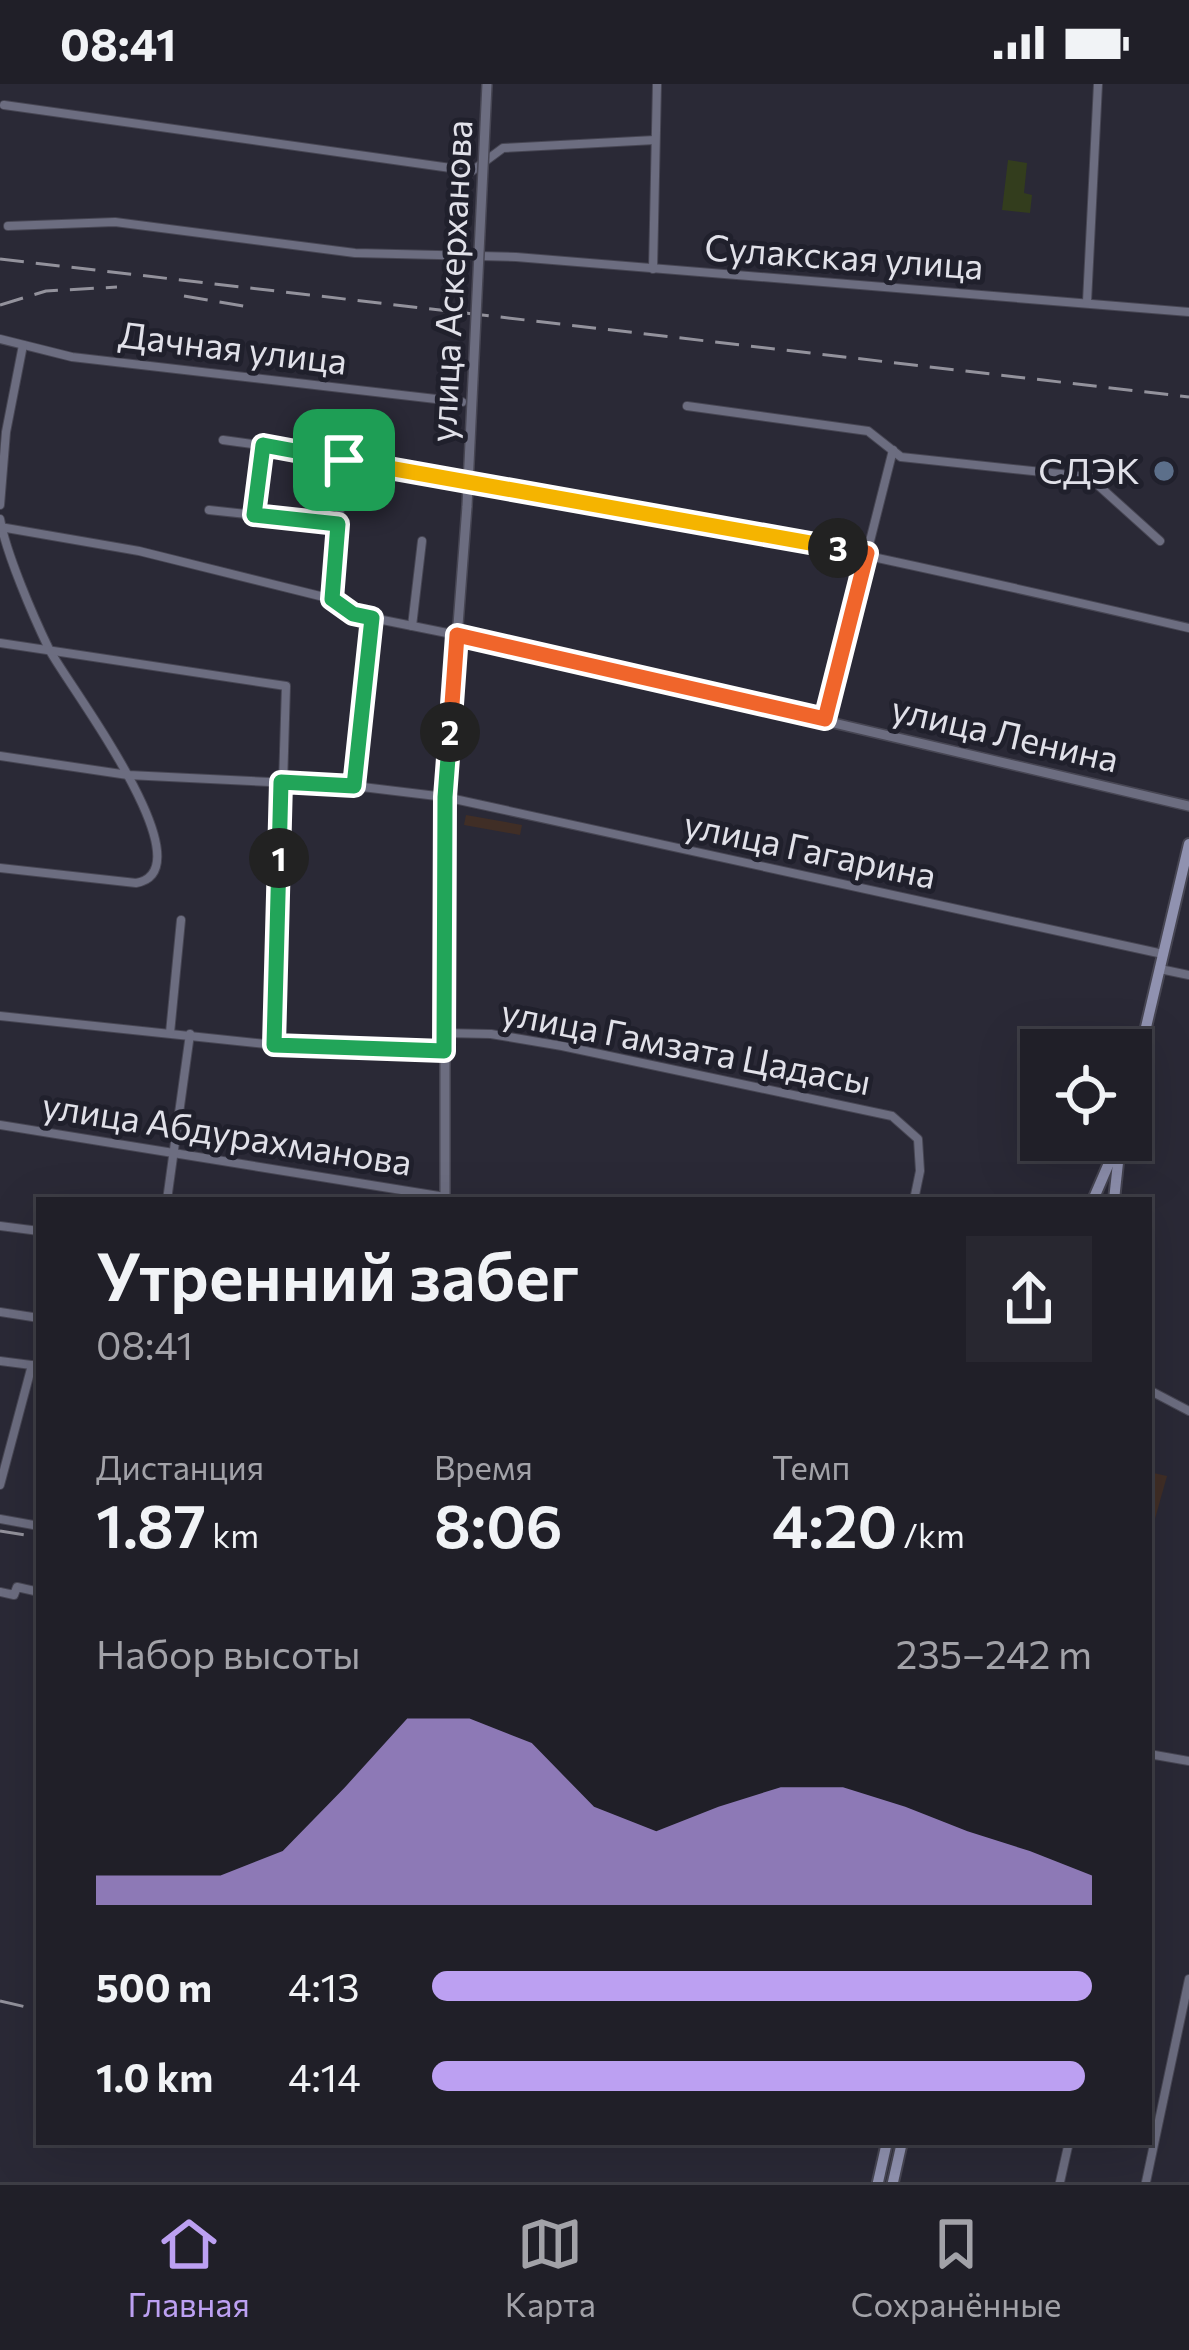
<!DOCTYPE html>
<html lang="ru">
<head>
<meta charset="utf-8">
<style>
  :root { --surface:#201f28; --page:#282730; --text:#f1f3f6; --muted:#a2a2a8; --line:#3d3d45; --accent:#bca0f2 }
  body { margin:0; font-family:Commissioner,sans-serif; background:var(--page); color:var(--text); height:100vh; display:flex; flex-direction:column; font-size:45px; white-space:nowrap }
  * { box-sizing:border-box; margin:0 }
  p { font-size:39px; color:var(--muted) }
  .icon { flex:none; width:66px; height:66px; fill:none; stroke:currentColor; stroke-width:2; stroke-linecap:round; stroke-linejoin:round }
  .map { position:relative; flex:1; overflow:hidden }
  .panel { position:absolute; left:36px; top:1113px; width:1116px; height:948px; display:flex; flex-direction:column; background:var(--surface); border-radius:0px; box-shadow:0 12px 48px #0002,0 0 0 3px var(--line) }
  .panel>* { flex:none }
  .fabs { position:absolute; left:1020px; top:945px; display:grid; gap:24px }
  .fabs a { display:grid; place-items:center; width:132px; height:132px; border-radius:0px; background:var(--surface); box-shadow:0 12px 48px #0002,0 0 0 3px var(--line); font-size:60px }
  .pin { position:absolute; display:grid; place-items:center; width:102px; height:102px; color:#fff; margin:-51px; border-radius:24px; box-shadow:0 6px 18px #0006 }
  .km { position:absolute; width:60px; height:60px; margin:-30px; border-radius:50%; background:#222; color:#fff; font-size:33px; line-height:60px; text-align:center }
  .round { display:grid; place-items:center; flex:none; width:126px; height:126px; border-radius:0px; background:var(--page) }
  .overview { display:flex; align-items:center; justify-content:space-between; height:204px; padding:0 60px }
  h1 { font-size:66px; font-weight:600; line-height:90px }
  .stats { display:grid; grid-template-columns:repeat(3,1fr); gap:18px; height:204px; padding:12px 60px }
  .stats div { display:grid; align-content:center }
  .stats b { font-size:60px; font-weight:600 }
  .stats small { font-size:33px; font-weight:400 }
  .stats p { font-size:33px }
  .chart { height:336px; padding:24px 60px }
  .chart p { display:flex; justify-content:space-between }
  .chart svg { width:100%; height:216px; margin-top:12px; fill:var(--accent); opacity:.7 }
  ul { padding:0 60px; list-style:none; font-size:39px }
  li { display:grid; grid-template-columns:192px 144px 1fr; align-items:center; height:90px }
  li i { height:30px; border-radius:15px; background:var(--accent) }
  .status { display:flex; justify-content:space-between; align-items:center; height:84px; padding:0 60px; background:var(--surface); direction:ltr }
  .status svg { height:33px; fill:currentColor }
  .menu { display:flex; justify-content:space-around; align-items:center; height:168px; border-top:3px solid var(--line); background:var(--surface); font-size:33px; color:var(--muted) }
  .menu a { display:grid; justify-items:center; gap:6px }
  .menu .active { color:var(--accent) }
  .map>svg:first-child { display:block }
  .commercial { fill:#402e26 }
  .green { fill:#333d1d }
  .lines { fill:none; stroke-linecap:round; stroke-linejoin:round }
  .minor-casing { stroke:#474653; stroke-width:10 }
  .tertiary-casing { stroke:#474653; stroke-width:12 }
  .secondary-casing { stroke:#474653; stroke-width:14 }
  .minor { stroke:#6c6d80; stroke-width:8 }
  .tertiary { stroke:#6c6d80; stroke-width:9 }
  .secondary { stroke:#9092b0; stroke-width:10 }
  .rail { stroke:#93929c; stroke-width:3; stroke-dasharray:24 12; stroke-linecap:butt }
  .tertiary-bridge-casing { stroke:#474653; stroke-width:12; stroke-linecap:butt }
  .tertiary-bridge { stroke:#6c6d80; stroke-width:9 }
  .split-1-casing { stroke:#fff; stroke-width:24 }
  .split-2-casing { stroke:#fff; stroke-width:24 }
  .split-3-casing { stroke:#fff; stroke-width:24 }
  .split-4-casing { stroke:#fff; stroke-width:24 }
  .split-1 { stroke:#22a559; stroke-width:15 }
  .split-2 { stroke:#22a559; stroke-width:15 }
  .split-3 { stroke:#f0652b; stroke-width:15 }
  .split-4 { stroke:#f5b400; stroke-width:15 }
  .service-dot { fill:#5c6f8a; stroke:#20202c; stroke-width:4.5 }
  .labels { text-anchor:middle; stroke-width:10; stroke-linejoin:round; paint-order:stroke }
  .street-label { font-size:36px; fill:#e1e1e9; stroke:#20202c }
  .poi-label { font-size:36px; fill:#e1e1e9; stroke:#20202c; text-anchor:end }
</style>
</head>
<body>
<div class="status"><b>08:41</b><svg viewBox="0 0 49 12"><path d="M0 12V9h3v3zM5 12V6h3v6zM10 12V3h3v9zM15 12V0h3v12zM26 1h20v11H26zM47 4h2v5h-2z"/></svg></div>
<div class="map">
<svg width="1189" height="2098" viewBox="0 0 1189 2098">
  <rect width="100%" height="100%" fill="#2a2936"/>
  <g class="commercial">
    <path d="M 466,731 L 522,741 L 520,751 L 464,741 Z"/>
    <path d="M 1149,1388 L 1167,1392 L 1149,1456 Z"/>
  </g>
  <path class="green" d="M 1008,76 L 1027,79 L 1024,109 L 1032,111 L 1030,129 L 1002,126 Z"/>
  <g class="lines">
    <g class="minor-casing">
      <g id="minor">
        <path d="M 4,21 L 472,87 L 503,64 L 655,56"/>
        <path d="M 8,142 L 115,138 L 355,169 L 516,173 L 1189,228"/>
        <path d="M 653,185 L 657,0"/>
        <path d="M 1087,218 L 1098,0"/>
        <path d="M 0,255 L 72,273 L 462,318"/>
        <path d="M 687,322 L 868,347 L 901,373 L 1089,393 L 1160,457"/>
        <path d="M 223,356 C 548,400 870,470 1189,544"/>
        <path d="M 0,421 L 6,348 L 23,261"/>
        <path d="M 209,426 L 338,440"/>
        <path d="M 254,431 L 263,361"/>
        <path d="M 0,435 C 6,469 33,532 49,565 C 65,597 211,786 136,799 L 0,784"/>
        <path d="M 0,443 L 139,467 L 332,515 L 353,530 L 457,551"/>
        <path d="M 332,515 L 344,376"/>
        <path d="M 412,542 L 422,457"/>
        <path d="M 0,559 L 286,602 L 275,961"/>
        <path d="M 825,635 L 893,366"/>
        <path d="M 0,672 L 128,691 L 354,702 L 445,713 L 1163,870"/>
        <path d="M 354,702 L 372,534"/>
        <path d="M 1160,885 L 1189,891"/>
        <path d="M 0,932 L 275,961 L 444,967"/>
        <path d="M 170,949 L 181,836"/>
        <path d="M 444,949 L 491,950 L 562,962 L 892,1032 L 918,1055 L 920,1087 L 914,1116"/>
        <path d="M 0,1041 L 445,1113"/>
        <path d="M 167,1116 L 190,950"/>
        <path d="M 0,1142 L 39,1147"/>
        <path d="M 0,1228 L 39,1234"/>
        <path d="M 0,1277 L 39,1282"/>
        <path d="M 1149,1306 L 1189,1327"/>
        <path d="M 0,1401 L 32,1281"/>
        <path d="M 0,1435 L 39,1442"/>
        <path d="M 0,1508 L 14,1511 L 17,1503 L 39,1508"/>
        <path d="M 1149,1670 L 1189,1677"/>
        <path d="M 1060,2098 L 1069,2058"/>
        <path d="M 1146,2098 L 1189,1895"/>
      </g>
    </g>
    <g class="tertiary-casing">
      <g id="tertiary">
        <path d="M 457,551 L 1189,722"/>
        <path d="M 445,1116 L 445,713 L 467,422"/>
      </g>
    </g>
    <g class="secondary-casing">
      <g id="secondary">
        <path d="M 1131,1007 L 1189,760"/>
        <path d="M 1093,1116 L 1119,1056"/>
        <path d="M 1114,1116 L 1120,1060"/>
        <path d="M 878,2098 L 887,2058"/>
        <path d="M 893,2098 L 902,2058"/>
      </g>
    </g>
    <use href="#minor" class="minor"/>
    <use href="#tertiary" class="tertiary"/>
    <use href="#secondary" class="secondary"/>
    <g class="rail">
      <path d="M 0,175 L 1189,313"/>
      <path d="M 184,212 L 249,223"/>
      <path d="M 0,221 L 46,207 L 117,203"/>
      <path d="M 0,1447 L 39,1453"/>
      <path d="M 0,1917 L 39,1926"/>
    </g>
    <g class="tertiary-bridge-casing">
      <path id="tertiary-bridge" d="M 467,422 L 487,0"/>
    </g>
    <use href="#tertiary-bridge" class="tertiary-bridge"/>
  </g>
  <g class="lines">
    <g class="split-1-casing">
      <path id="split-1" d="M 279,774 L 281,698 L 354,702 L 372,534 L 353,530 L 332,515 L 338,440 L 254,431 L 263,361 L 344,376"/>
    </g>
    <g class="split-2-casing">
      <path id="split-2" d="M 279,774 L 274,961 L 444,967 L 445,713 L 450,648"/>
    </g>
    <g class="split-3-casing">
      <path id="split-3" d="M 450,648 L 457,551 L 825,635 L 867,469 L 838,464"/>
    </g>
    <g class="split-4-casing">
      <path id="split-4" d="M 344,376 L 838,464"/>
    </g>
    <use href="#split-1" class="split-1"/>
    <use href="#split-2" class="split-2"/>
    <use href="#split-3" class="split-3"/>
    <use href="#split-4" class="split-4"/>
  </g>
  <circle class="service-dot" cx="1164" cy="387" r="12"/>
  <g class="labels">
    <g class="street-label">
      <text transform="translate(844 173) rotate(4)" y="13">Сулакская улица</text>
      <text transform="translate(451 197) rotate(-87)" y="13">улица Аскерханова</text>
      <text transform="translate(233 264) rotate(7)" y="13">Дачная улица</text>
      <text transform="translate(1005 650) rotate(13)" y="13">улица Ленина</text>
      <text transform="translate(810 766) rotate(12)" y="13">улица Гагарина</text>
      <text transform="translate(686 963) rotate(11)" y="13">улица Гамзата Цадасы</text>
      <text transform="translate(227 1050) rotate(9)" y="13">улица Абдурахманова</text>
    </g>
    <g class="poi-label">
      <text x="1140" y="400">СДЭК</text>
    </g>
  </g>
</svg>
<div class="fabs">
<a><svg class="icon" aria-label="locate" viewBox="0 0 24 24"><circle cx="12" cy="12" r="6"/><path d="M12 2v4M12 18v4M2 12h4M18 12h4"/></svg></a>
</div>
<div class="pin" style="left:344px;top:376px;background:#1e9e55"><svg class="icon" aria-label="arrive" viewBox="0 0 24 24"><path d="M6 21V4h12l-3 4 3 4H6"/></svg></div>
<b class="km" style="left:279px;top:774px">1</b>
<b class="km" style="left:450px;top:648px">2</b>
<b class="km" style="left:838px;top:464px">3</b>
<section class="panel">
<div class="overview"><div><h1>Утренний забег</h1><p>08:41</p></div><a class="round"><svg class="icon" aria-label="share" viewBox="0 0 24 24"><path d="M12 15V3M7 8l5-5 5 5M5 13v7h14v-7"/></svg></a></div>
<div class="stats">
<div><p>Дистанция</p><b>1.87<small> km</small></b></div>
<div><p>Время</p><b>8:06</b></div>
<div><p>Темп</p><b>4:20<small> /km</small></b></div>
</div>
<div class="chart"><p><span>Набор высоты</span>235–242 m</p>
<svg viewBox="0 0 160 44" preserveAspectRatio="none"><path d="M0 44V38L10 38L20 38L30 33L40 20L50 6L60 6L70 11L80 24L90 29L100 24L110 20L120 20L130 24L140 29L150 33L160 38V44z"/></svg>
</div>
<ul>
<li><b>500 m</b>4:13<i style="width:100%"></i></li>
<li><b>1.0 km</b>4:14<i style="width:99%"></i></li>
</ul>
</section>
</div>
<nav class="menu">
<a class="active"><svg class="icon" aria-label="home" viewBox="0 0 24 24"><path d="M3 11l9-7 9 7M6 9v11h12V9"/></svg>Главная</a>
<a><svg class="icon" aria-label="map" viewBox="0 0 24 24"><path d="M3 6l6-2 6 2 6-2v14l-6 2-6-2-6 2zM9 4v14M15 6v14"/></svg>Карта</a>
<a><svg class="icon" aria-label="saved" viewBox="0 0 24 24"><path d="M7 4h10v16l-5-4-5 4z"/></svg>Сохранённые</a>
</nav>
</body>
</html>
